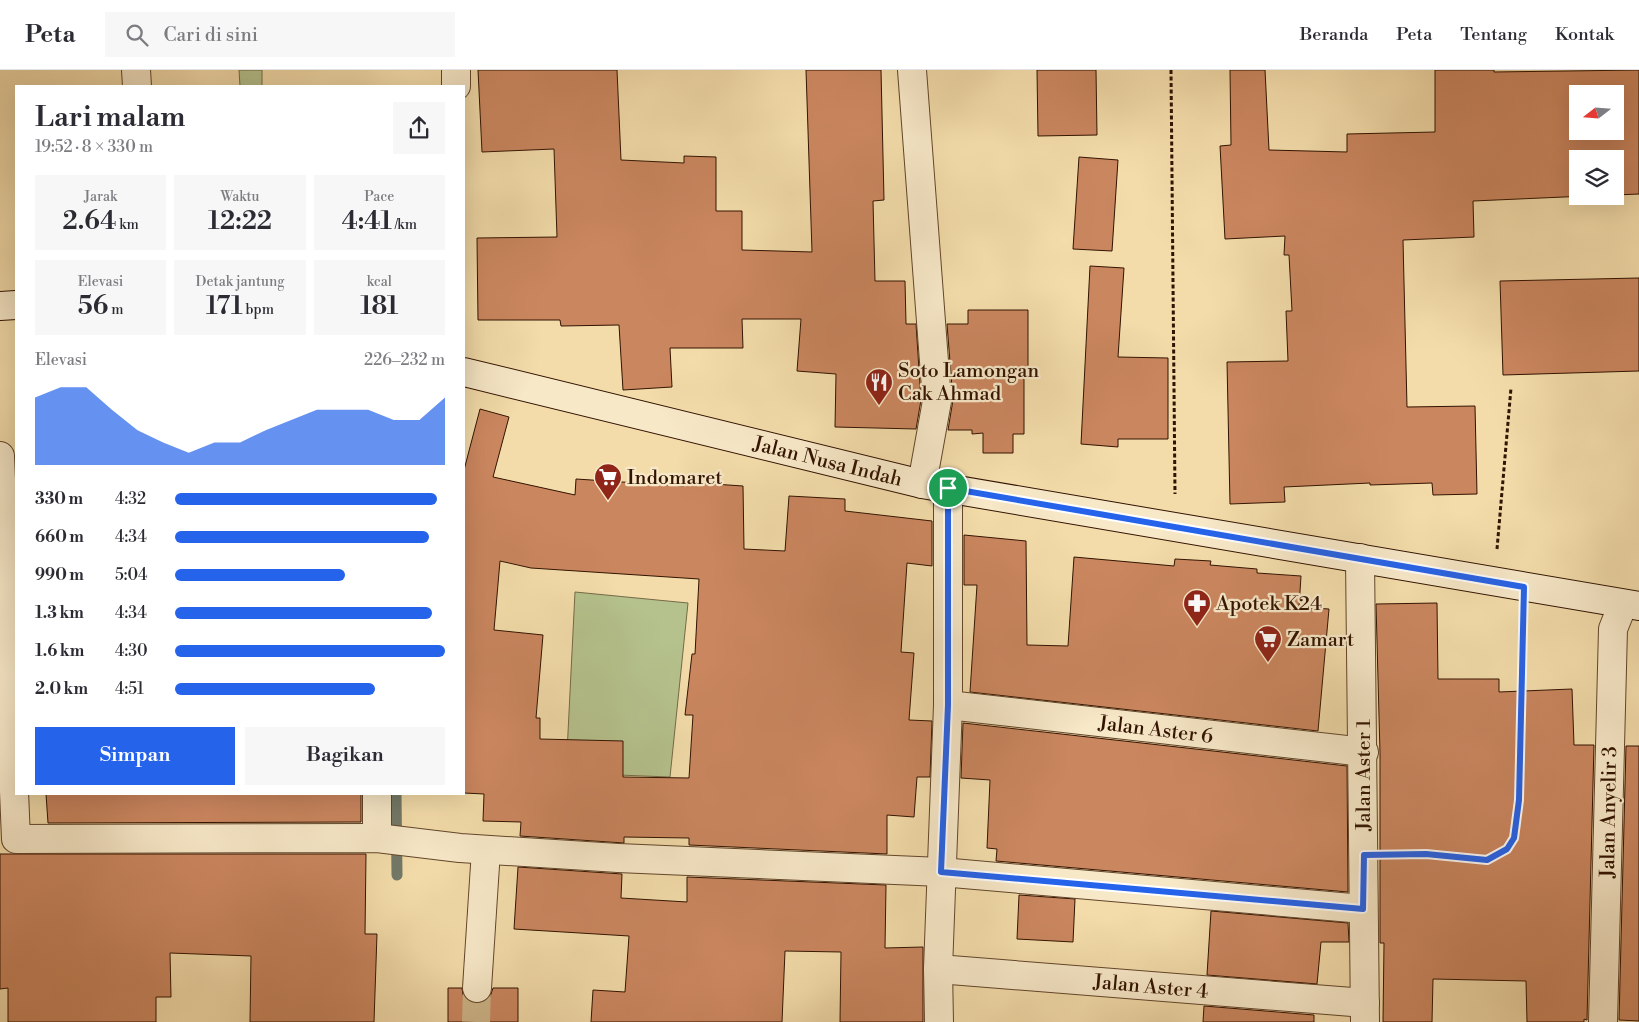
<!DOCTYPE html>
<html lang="id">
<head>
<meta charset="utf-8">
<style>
  :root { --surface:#fff; --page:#f7f7f7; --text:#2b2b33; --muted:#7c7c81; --line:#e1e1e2; --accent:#2563eb }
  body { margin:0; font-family:"Libre Bodoni",serif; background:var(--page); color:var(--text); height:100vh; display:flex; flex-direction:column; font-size:19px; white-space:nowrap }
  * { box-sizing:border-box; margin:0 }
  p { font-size:16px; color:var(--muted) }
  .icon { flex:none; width:28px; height:28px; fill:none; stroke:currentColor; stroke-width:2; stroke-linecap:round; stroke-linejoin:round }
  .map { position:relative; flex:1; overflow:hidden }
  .panel { position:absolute; left:15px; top:15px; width:450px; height:710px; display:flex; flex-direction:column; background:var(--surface); border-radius:0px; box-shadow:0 5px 20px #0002 }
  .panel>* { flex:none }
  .needle { width:32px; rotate:253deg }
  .buttons { position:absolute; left:1569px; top:15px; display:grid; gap:10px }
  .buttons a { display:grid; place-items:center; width:55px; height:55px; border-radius:0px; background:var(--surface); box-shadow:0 5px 20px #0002; font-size:25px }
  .pin { position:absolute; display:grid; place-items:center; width:42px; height:42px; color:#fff; margin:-21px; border:2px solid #fff; border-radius:50%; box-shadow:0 1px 5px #0007 }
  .round { display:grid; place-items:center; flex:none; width:52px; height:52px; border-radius:0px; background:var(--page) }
  .head { display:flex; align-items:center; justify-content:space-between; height:85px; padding:0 20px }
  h1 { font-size:28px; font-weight:600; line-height:38px }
  .stats { display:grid; grid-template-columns:repeat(3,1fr); gap:8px; height:85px; padding:5px 20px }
  .stats div { display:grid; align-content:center; border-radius:0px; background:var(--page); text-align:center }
  .stats b { font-size:25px; font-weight:600 }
  .stats small { font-size:14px; font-weight:400 }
  .stats p { font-size:14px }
  .chart { height:140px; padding:10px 20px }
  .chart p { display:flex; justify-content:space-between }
  .chart svg { width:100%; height:90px; margin-top:5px; fill:var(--accent); opacity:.7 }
  .action { display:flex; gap:10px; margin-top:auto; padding:10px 20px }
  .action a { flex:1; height:58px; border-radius:0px; background:var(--accent); color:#fff; font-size:20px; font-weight:600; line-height:58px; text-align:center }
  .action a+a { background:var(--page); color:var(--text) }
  ul { padding:0 20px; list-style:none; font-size:16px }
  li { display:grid; grid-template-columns:80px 60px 1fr; align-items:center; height:38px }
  li i { height:12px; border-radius:6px; background:var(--accent) }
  header { display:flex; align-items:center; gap:30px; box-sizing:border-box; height:70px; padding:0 25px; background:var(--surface); border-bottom:1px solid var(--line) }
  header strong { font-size:24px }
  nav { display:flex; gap:28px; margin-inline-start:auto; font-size:18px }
  .search { width:350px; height:45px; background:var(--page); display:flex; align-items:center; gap:12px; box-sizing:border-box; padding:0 18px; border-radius:0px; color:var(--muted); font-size:19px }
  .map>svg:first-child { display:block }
  .green { fill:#b5c28d; stroke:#746a46 }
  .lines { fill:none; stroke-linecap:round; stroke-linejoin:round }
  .stream { stroke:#727868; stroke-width:11 }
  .building { fill:#ca865f; stroke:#321300; fill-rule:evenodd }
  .street-tunnel { stroke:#ccb488; stroke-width:28; stroke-dasharray:28 14; stroke-linecap:butt }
  .street-casing { stroke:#62452a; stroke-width:30 }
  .secondary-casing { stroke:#321300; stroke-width:30 }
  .path { stroke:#321300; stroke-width:3; stroke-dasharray:4 2.5; stroke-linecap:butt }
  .street { stroke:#f7e8c8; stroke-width:28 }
  .secondary { stroke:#f7e8c8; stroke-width:28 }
  .route-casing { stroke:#fff; stroke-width:10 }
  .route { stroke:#2563eb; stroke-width:6 }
  .labels { text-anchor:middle; stroke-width:4.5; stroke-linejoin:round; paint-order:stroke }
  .poi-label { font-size:20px; fill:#321300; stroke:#f7e8c8; text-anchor:start }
  .street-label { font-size:20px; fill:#321300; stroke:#f7e8c8 }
</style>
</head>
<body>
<header>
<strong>Peta</strong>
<div class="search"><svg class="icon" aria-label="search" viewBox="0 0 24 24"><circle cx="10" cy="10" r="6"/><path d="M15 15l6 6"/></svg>Cari di sini</div>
<nav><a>Beranda</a><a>Peta</a><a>Tentang</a><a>Kontak</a></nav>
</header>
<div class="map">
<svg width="1639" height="952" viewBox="0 0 1639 952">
  <rect width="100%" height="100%" fill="#f3dcaa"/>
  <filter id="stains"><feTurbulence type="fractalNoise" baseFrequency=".004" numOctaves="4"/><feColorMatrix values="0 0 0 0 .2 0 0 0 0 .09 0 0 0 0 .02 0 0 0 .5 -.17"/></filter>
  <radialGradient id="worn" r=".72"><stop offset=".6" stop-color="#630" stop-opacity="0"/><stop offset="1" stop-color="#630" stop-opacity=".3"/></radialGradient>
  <g class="green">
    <path d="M 239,0 L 262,0 L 262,16 L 240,16 Z"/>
    <path d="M 575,522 L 688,533 L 670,707 L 566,703 Z"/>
  </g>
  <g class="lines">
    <path class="stream" d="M 396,724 L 397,805"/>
  </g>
  <g class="building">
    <path d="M 478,0 L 617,0 L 621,90 L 684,93 L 684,86 L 716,87 L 716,141 L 742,141 L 742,180 L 812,182 L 806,0 L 881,0 L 884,130 L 873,131 L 875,211 L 905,211 L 906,254 L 916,254 L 921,330 L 916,359 L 835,357 L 836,304 L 797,301 L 801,249 L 742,249 L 743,278 L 670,278 L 672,317 L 623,320 L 619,255 L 561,256 L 560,250 L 478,250 L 477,168 L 557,167 L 554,79 L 482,82 Z"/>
    <path d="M 1037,0 L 1096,0 L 1097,65 L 1038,66 Z"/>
    <path d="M 1230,0 L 1265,0 L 1269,80 L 1347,82 L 1347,64 L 1435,62 L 1435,0 L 1494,0 L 1494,2 L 1639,0 L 1639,124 L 1615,125 L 1615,89 L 1578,89 L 1578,126 L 1587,126 L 1473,131 L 1474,167 L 1403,170 L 1407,337 L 1475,336 L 1477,424 L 1433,425 L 1432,413 L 1370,415 L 1370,413 L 1284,417 L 1285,432 L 1230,434 L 1227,292 L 1288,291 L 1286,241 L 1292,241 L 1289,185 L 1284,185 L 1285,166 L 1225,169 L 1220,76 L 1231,75 ZM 1578,24 L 1615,24 L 1615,61 L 1578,61 Z"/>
    <path d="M 1079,87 L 1118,90 L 1112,181 L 1073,179 Z"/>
    <path d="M 1090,196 L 1124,198 L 1118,287 L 1168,288 L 1168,369 L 1118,369 L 1118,377 L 1081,374 Z"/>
    <path d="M 1639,208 L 1639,301 L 1503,305 L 1500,211 Z"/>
    <path d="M 968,240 L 1028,240 L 1028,303 L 1024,303 L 1024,364 L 1013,364 L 1013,383 L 983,383 L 983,363 L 972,364 L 972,360 L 948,360 L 953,330 L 947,254 L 968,254 Z"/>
    <path d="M 480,339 L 509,347 L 493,407 L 575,425 L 576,409 L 684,416 L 684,412 L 743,416 L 744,479 L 785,481 L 789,426 L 845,429 L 845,441 L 932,451 L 932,496 L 907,493 L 901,582 L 914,583 L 909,650 L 932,651 L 930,707 L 917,707 L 914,747 L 887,745 L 887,784 L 689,775 L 689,768 L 624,767 L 624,773 L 520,766 L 521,752 L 483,751 L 484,724 L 464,723 L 464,400 ZM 500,491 L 531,498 L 699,509 L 695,584 L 692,584 L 685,645 L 693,645 L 689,708 L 623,707 L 623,671 L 540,669 L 540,648 L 536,648 L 543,565 L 494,560 Z"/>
    <path d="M 964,465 L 1026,471 L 1027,575 L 1068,576 L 1074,487 L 1174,496 L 1175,489 L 1211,491 L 1210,495 L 1257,499 L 1257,503 L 1301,506 L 1299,537 L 1329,539 L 1318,661 L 970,622 L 977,515 L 964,515 Z"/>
    <path d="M 1437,533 L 1438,609 L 1499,609 L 1499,622 L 1572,619 L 1574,675 L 1594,675 L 1587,950 L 1584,949 L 1584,952 L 1527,952 L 1526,911 L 1433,909 L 1432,952 L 1383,952 L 1384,873 L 1380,873 L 1380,683 L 1376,534 Z"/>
    <path d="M 963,653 L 1347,696 L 1348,822 L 996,791 L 997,779 L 987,778 L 990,710 L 961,708 Z"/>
    <path d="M 1626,676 L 1639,676 L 1639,951 L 1619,950 Z"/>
    <path d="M 46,724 L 361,724 L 361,752 L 48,753 Z"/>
    <path d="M 0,784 L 366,784 L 365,864 L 377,864 L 374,952 L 250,952 L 251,886 L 170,883 L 171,927 L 156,927 L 156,952 L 8,952 L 8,918 L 0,919 Z"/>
    <path d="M 518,797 L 622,804 L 621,828 L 687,832 L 687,807 L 886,815 L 885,878 L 923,877 L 923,952 L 840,952 L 841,882 L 785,881 L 782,952 L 591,952 L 593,920 L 625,922 L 629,866 L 514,859 Z"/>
    <path d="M 1019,825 L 1075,829 L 1073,872 L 1017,869 Z"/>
    <path d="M 1211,841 L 1348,853 L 1349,872 L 1321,872 L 1317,914 L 1207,905 Z"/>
    <path d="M 448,918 L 462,918 L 463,925 L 468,931 L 476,934 L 483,932 L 490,927 L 493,918 L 518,918 L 518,952 L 448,952 Z"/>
    <path d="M 1204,936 L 1314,945 L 1314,952 L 1203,952 Z"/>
  </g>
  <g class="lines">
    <path class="street-tunnel" d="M 476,952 L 477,918"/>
    <g class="street-casing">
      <g id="street">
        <path d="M 136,0 L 137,16"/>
        <path d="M 456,0 L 456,16"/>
        <path d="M 912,0 L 937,331 L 922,414"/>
        <path d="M 0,386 L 16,769 L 377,768 L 460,778 L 618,788 L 941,802 L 1363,839"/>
        <path d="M 1360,488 L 1365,952"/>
        <path d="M 948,635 L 1364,682"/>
        <path d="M 377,724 L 377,768"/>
        <path d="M 938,899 L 1365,933"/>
        <path d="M 477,918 L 486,780"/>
        <path d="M 939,952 L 938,899 L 948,635 L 948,418"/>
        <path d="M 1603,952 L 1613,559 L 1623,534"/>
      </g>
    </g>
    <g class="secondary-casing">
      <g id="secondary">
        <path d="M 0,236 L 16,235"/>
        <path d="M 464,302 L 922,414 L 1639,536"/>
      </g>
    </g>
    <g class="path">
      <path d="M 1171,0 L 1175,424"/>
      <path d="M 1497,479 L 1511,318"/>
      <path d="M 1397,784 L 1426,784 L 1487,791 L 1507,779 L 1514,768 L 1519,730 L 1523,549"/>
    </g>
    <use href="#street" class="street"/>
    <use href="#secondary" class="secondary"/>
  </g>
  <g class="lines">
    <g class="route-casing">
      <path id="route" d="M 948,418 L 1524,517 L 1519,730 L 1514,768 L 1507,779 L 1487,790 L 1426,784 L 1364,785 L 1363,839 L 941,802 L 948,635 Z"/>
    </g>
    <use href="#route" class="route"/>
  </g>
  <defs>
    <g id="restaurant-pin" transform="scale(1.4375)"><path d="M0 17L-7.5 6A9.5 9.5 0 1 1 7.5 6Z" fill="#8f2418" stroke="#f7e8c8"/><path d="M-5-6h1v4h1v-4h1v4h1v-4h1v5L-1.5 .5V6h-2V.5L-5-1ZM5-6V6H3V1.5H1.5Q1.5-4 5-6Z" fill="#fff"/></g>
    <g id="supermarket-pin" transform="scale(1.4375)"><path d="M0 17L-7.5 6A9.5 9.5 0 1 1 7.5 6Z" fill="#8f2418" stroke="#f7e8c8"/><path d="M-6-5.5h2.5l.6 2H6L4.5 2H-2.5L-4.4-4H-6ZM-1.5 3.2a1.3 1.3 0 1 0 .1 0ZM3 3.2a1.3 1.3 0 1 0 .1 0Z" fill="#fff"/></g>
    <g id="pharmacy-pin" transform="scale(1.4375)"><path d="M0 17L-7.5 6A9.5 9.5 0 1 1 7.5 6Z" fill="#8f2418" stroke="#f7e8c8"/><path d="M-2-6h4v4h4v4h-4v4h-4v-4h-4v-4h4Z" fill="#fff"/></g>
  </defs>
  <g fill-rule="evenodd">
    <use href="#restaurant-pin" x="879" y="312"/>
    <use href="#supermarket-pin" x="608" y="407"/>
    <use href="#pharmacy-pin" x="1197" y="533"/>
    <use href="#supermarket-pin" x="1268" y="569"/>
  </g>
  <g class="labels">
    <g class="poi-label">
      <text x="898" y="307">Soto Lamongan<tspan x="898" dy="23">Cak Ahmad</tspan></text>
      <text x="627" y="414">Indomaret</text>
      <text x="1216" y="540">Apotek K24</text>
      <text x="1287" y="576">Zamart</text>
    </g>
    <g class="street-label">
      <text transform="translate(828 391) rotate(14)" y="7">Jalan Nusa Indah</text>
      <text transform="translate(1156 659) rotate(7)" y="7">Jalan Aster 6</text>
      <text transform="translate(1363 705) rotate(-90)" y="7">Jalan Aster 1</text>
      <text transform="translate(1608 742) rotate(-89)" y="7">Jalan Anyelir 3</text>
      <text transform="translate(1151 916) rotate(5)" y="7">Jalan Aster 4</text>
    </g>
  </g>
  <rect width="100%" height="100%" filter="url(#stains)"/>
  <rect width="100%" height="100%" fill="url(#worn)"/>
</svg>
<div class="buttons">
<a><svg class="needle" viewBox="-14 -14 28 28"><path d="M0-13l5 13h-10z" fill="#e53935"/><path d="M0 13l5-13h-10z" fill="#7c7c81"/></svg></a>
<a><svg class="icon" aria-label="layers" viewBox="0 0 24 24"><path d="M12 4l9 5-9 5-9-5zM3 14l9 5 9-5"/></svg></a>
</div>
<div class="pin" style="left:948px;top:418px;background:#1e9e55"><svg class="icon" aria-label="arrive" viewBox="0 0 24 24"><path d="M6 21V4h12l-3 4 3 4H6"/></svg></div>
<section class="panel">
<div class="head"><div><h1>Lari malam</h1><p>19:52 · 8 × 330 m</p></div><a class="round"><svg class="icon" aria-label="share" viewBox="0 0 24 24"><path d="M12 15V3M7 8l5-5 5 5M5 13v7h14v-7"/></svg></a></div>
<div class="stats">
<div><p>Jarak</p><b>2.64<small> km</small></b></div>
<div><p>Waktu</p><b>12:22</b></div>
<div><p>Pace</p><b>4:41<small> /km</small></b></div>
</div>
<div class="stats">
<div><p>Elevasi</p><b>56<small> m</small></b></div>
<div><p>Detak jantung</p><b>171<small> bpm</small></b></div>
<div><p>kcal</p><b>181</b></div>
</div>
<div class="chart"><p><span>Elevasi</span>226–232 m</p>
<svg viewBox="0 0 160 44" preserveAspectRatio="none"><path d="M0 44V11L10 6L20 6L30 17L40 27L50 33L60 38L70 33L80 33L90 27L100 22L110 17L120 17L130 17L140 22L150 22L160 11V44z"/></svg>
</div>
<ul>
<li><b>330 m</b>4:32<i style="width:97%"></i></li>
<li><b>660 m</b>4:34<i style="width:94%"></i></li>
<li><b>990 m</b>5:04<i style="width:63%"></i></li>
<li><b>1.3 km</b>4:34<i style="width:95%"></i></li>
<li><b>1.6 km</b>4:30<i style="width:100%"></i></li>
<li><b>2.0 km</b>4:51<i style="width:74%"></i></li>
</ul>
<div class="action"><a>Simpan</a><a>Bagikan</a></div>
</section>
</div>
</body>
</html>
